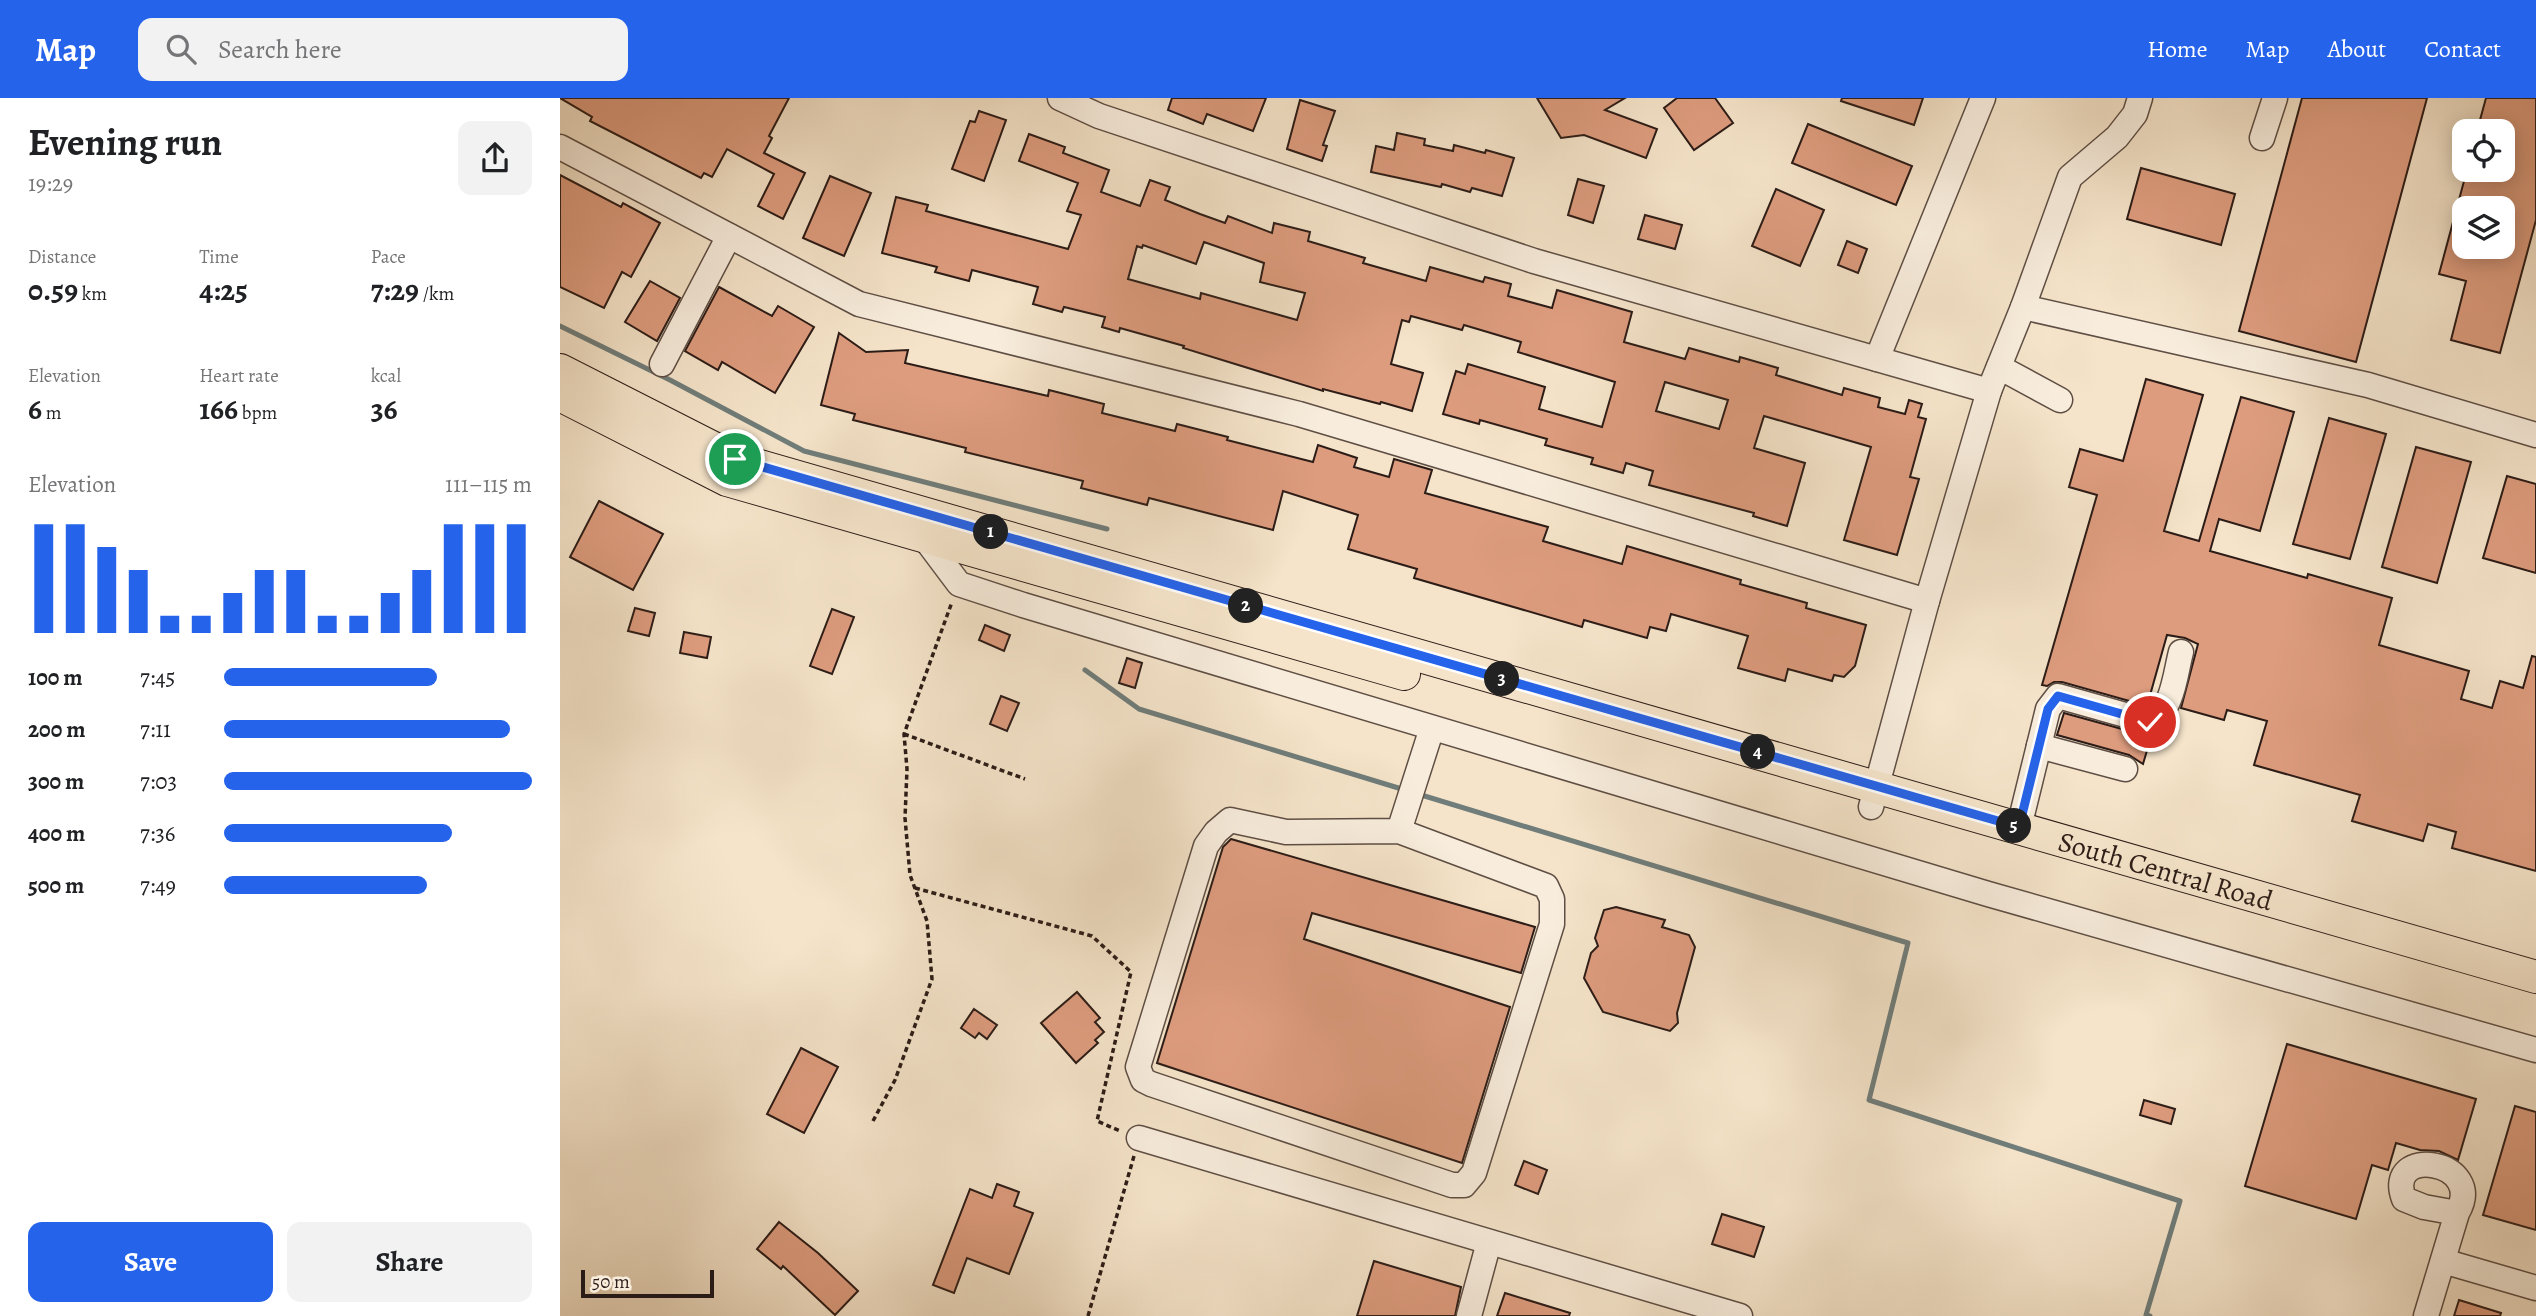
<!DOCTYPE html>
<html lang="en">
<head>
<meta charset="utf-8">
<style>
  :root { --surface:#fff; --page:#f2f2f2; --text:#202124; --muted:#757577; --accent:#2563eb }
  body { margin:0; font-family:Alegreya,serif; background:var(--page); color:var(--text); height:100vh; display:flex; flex-direction:column; font-size:26px; white-space:nowrap }
  * { box-sizing:border-box; margin:0 }
  p { font-size:23px; color:var(--muted) }
  .icon { flex:none; width:38px; height:38px; fill:none; stroke:currentColor; stroke-width:2; stroke-linecap:round; stroke-linejoin:round }
  .map { position:relative; flex:1; overflow:hidden }
  .sheet { display:flex; flex-direction:column; background:var(--surface); width:560px }
  .sheet>* { flex:none }
  .tools { position:absolute; left:1892px; top:21px; display:grid; gap:14px }
  .tools a { display:grid; place-items:center; width:63px; height:63px; border-radius:14px; background:var(--surface); box-shadow:0 4px 18px #0003; font-size:35px }
  .scale { position:absolute; left:21px; bottom:18px; width:133px; box-sizing:border-box; padding-left:7px; border:4px solid #2c1c17; border-top:0; font-size:19px; line-height:24px; white-space:nowrap; color:#2c1c17; -webkit-text-stroke:5px #f8eddd; paint-order:stroke }
  .pin { position:absolute; display:grid; place-items:center; width:60px; height:60px; color:#fff; margin:-30px; border:4px solid #fff; border-radius:50%; box-shadow:0 2px 7px #0007 }
  .km { position:absolute; width:35px; height:35px; margin:-18px; border-radius:50%; background:#222; color:#fff; font-size:19px; line-height:35px; text-align:center }
  .round { display:grid; place-items:center; flex:none; width:74px; height:74px; border-radius:14px; background:var(--page) }
  .overview { display:flex; align-items:center; justify-content:space-between; height:119px; padding:0 28px }
  h1 { font-size:38px; font-weight:600; line-height:52px }
  .metrics { display:grid; grid-template-columns:repeat(3,1fr); gap:10px; height:119px; padding:7px 28px }
  .metrics div { display:grid; align-content:center }
  .metrics b { font-size:30px; font-weight:600 }
  .metrics small { font-size:19px; font-weight:400 }
  .metrics p { font-size:19px }
  .chart { height:196px; padding:14px 28px }
  .chart p { display:flex; justify-content:space-between }
  .chart svg { width:100%; height:126px; margin-top:7px; stroke:var(--accent); stroke-width:6 }
  .action { display:flex; gap:14px; margin-top:auto; padding:14px 28px }
  .action a { flex:1; height:80px; border-radius:14px; background:var(--accent); color:#fff; font-size:28px; font-weight:600; line-height:80px; text-align:center }
  .action a+a { background:var(--page); color:var(--text) }
  ul { padding:0 28px; list-style:none; font-size:23px }
  li { display:grid; grid-template-columns:112px 84px 1fr; align-items:center; height:52px }
  li i { height:18px; border-radius:9px; background:var(--accent) }
  header { display:flex; align-items:center; gap:42px; box-sizing:border-box; height:98px; padding:0 35px; background:var(--accent); color:#fff }
  header strong { font-size:33px }
  nav { display:flex; gap:38px; margin-inline-start:auto; font-size:24px }
  .search { width:490px; height:63px; background:var(--page); display:flex; align-items:center; gap:18px; box-sizing:border-box; padding:0 24px; border-radius:14px; color:var(--muted); font-size:26px }
  main { display:flex; flex:1; min-height:0 }
  .map>svg:first-child { display:block }
  .lines { fill:none; stroke-linecap:round; stroke-linejoin:round }
  .stream { stroke:#707d7a; stroke-width:5 }
  .building { fill:#dd9c7e; stroke:#2c1c17; stroke-width:2; fill-rule:evenodd }
  .minor-casing { stroke:#5e4e44; stroke-width:27 }
  .major-casing { stroke:#2c1c17; stroke-width:34 }
  .path { stroke:#2c1c17; stroke-width:3.5; stroke-dasharray:5 3.5; stroke-linecap:butt }
  .minor { stroke:#f8eddd; stroke-width:24 }
  .major { stroke:#f5e4ca; stroke-width:32 }
  .route-casing { stroke:#fff; stroke-width:14 }
  .route { stroke:#2563eb; stroke-width:9 }
  .labels { text-anchor:middle; stroke-width:7; stroke-linejoin:round; paint-order:stroke }
  .street-label { font-size:28px; fill:#2c1c17; stroke:#f8eddd }
</style>
</head>
<body>
<header>
<strong>Map</strong>
<div class="search"><svg class="icon" aria-label="search" viewBox="0 0 24 24"><circle cx="10" cy="10" r="6"/><path d="M15 15l6 6"/></svg>Search here</div>
<nav><a>Home</a><a>Map</a><a>About</a><a>Contact</a></nav>
</header>
<main>
<section class="sheet">
<div class="overview"><div><h1>Evening run</h1><p>19:29</p></div><a class="round"><svg class="icon" aria-label="share" viewBox="0 0 24 24"><path d="M12 15V3M7 8l5-5 5 5M5 13v7h14v-7"/></svg></a></div>
<div class="metrics">
<div><p>Distance</p><b>0.59<small> km</small></b></div>
<div><p>Time</p><b>4:25</b></div>
<div><p>Pace</p><b>7:29<small> /km</small></b></div>
</div>
<div class="metrics">
<div><p>Elevation</p><b>6<small> m</small></b></div>
<div><p>Heart rate</p><b>166<small> bpm</small></b></div>
<div><p>kcal</p><b>36</b></div>
</div>
<div class="chart"><p><span>Elevation</span>111–115 m</p>
<svg viewBox="0 0 160 44" preserveAspectRatio="none"><path d="M5 44V6M15 44V6M25 44V14M35 44V22M45 44V38M55 44V38M65 44V30M75 44V22M85 44V22M95 44V38M105 44V38M115 44V30M125 44V22M135 44V6M145 44V6M155 44V6"/></svg>
</div>
<ul>
<li><b>100 m</b>7:45<i style="width:69%"></i></li>
<li><b>200 m</b>7:11<i style="width:93%"></i></li>
<li><b>300 m</b>7:03<i style="width:100%"></i></li>
<li><b>400 m</b>7:36<i style="width:74%"></i></li>
<li><b>500 m</b>7:49<i style="width:66%"></i></li>
</ul>
<div class="action"><a>Save</a><a>Share</a></div>
</section>
<div class="map">
<svg width="1976" height="1218" viewBox="0 0 1976 1218">
  <rect width="100%" height="100%" fill="#f5e4ca"/>
  <filter id="stains"><feTurbulence type="fractalNoise" baseFrequency=".00286" numOctaves="4"/><feColorMatrix values="0 0 0 0 .2 0 0 0 0 .09 0 0 0 0 .02 0 0 0 .5 -.17"/></filter>
  <radialGradient id="worn" r=".72"><stop offset=".6" stop-color="#630" stop-opacity="0"/><stop offset="1" stop-color="#630" stop-opacity=".3"/></radialGradient>
  <g class="lines">
    <g class="stream">
      <path d="M 0,228 L 110,282 L 244,353 L 547,431"/>
      <path d="M 525,572 L 579,611 L 845,692"/>
      <path d="M 858,696 L 1348,845 L 1309,1002 L 1620,1103 L 1586,1217 L 1590,1218"/>
    </g>
  </g>
  <g class="building">
    <path d="M 0,0 L 229,0 L 209,38 L 212,40 L 204,55 L 245,75 L 223,121 L 198,108 L 214,76 L 167,51 L 152,79 L 144,75 L 141,80 L 30,23 L 32,19 Z"/>
    <path d="M 612,0 L 706,0 L 693,33 L 647,16 L 643,26 L 608,12 Z"/>
    <path d="M 977,0 L 1065,0 L 1045,12 L 1097,31 L 1086,60 L 1024,37 L 1001,40 Z"/>
    <path d="M 1117,0 L 1155,0 L 1173,25 L 1134,52 L 1104,10 Z"/>
    <path d="M 1282,0 L 1363,0 L 1354,27 L 1281,3 Z"/>
    <path d="M 1742,0 L 1867,0 L 1796,264 L 1679,233 Z"/>
    <path d="M 1926,0 L 1976,0 L 1976,122 L 1940,255 L 1891,242 L 1906,183 L 1879,176 L 1907,72 L 1942,72 L 1942,33 L 1917,33 ZM 1904,110 L 1942,110 L 1942,149 L 1904,149 Z"/>
    <path d="M 740,2 L 775,13 L 763,47 L 767,48 L 762,63 L 727,51 Z"/>
    <path d="M 419,13 L 446,22 L 424,83 L 392,71 L 410,23 L 415,24 Z"/>
    <path d="M 1248,26 L 1352,68 L 1336,107 L 1232,65 Z"/>
    <path d="M 837,35 L 865,41 L 864,47 L 893,53 L 894,47 L 925,55 L 926,52 L 954,60 L 942,98 L 912,90 L 910,94 L 882,86 L 881,89 L 811,74 L 816,48 L 834,52 Z"/>
    <path d="M 469,36 L 505,49 L 503,55 L 549,72 L 541,94 L 580,108 L 590,82 L 610,89 L 605,102 L 640,116 L 665,125 L 668,118 L 712,135 L 714,125 L 750,134 L 748,143 L 805,160 L 803,165 L 866,183 L 870,169 L 923,184 L 925,179 L 951,186 L 948,198 L 992,210 L 997,192 L 1072,214 L 1064,244 L 1125,261 L 1129,250 L 1179,264 L 1180,259 L 1218,270 L 1216,277 L 1282,297 L 1284,290 L 1320,300 L 1318,309 L 1345,316 L 1349,302 L 1362,306 L 1358,319 L 1366,321 L 1350,379 L 1359,381 L 1337,457 L 1284,442 L 1311,349 L 1204,318 L 1194,350 L 1245,365 L 1227,428 L 1193,418 L 1194,415 L 1089,387 L 1093,373 L 1066,365 L 1063,375 L 1031,366 L 1033,360 L 985,347 L 987,341 L 920,322 L 919,326 L 883,316 L 896,273 L 905,276 L 908,266 L 985,289 L 979,311 L 1042,329 L 1055,284 L 958,254 L 961,244 L 904,227 L 902,232 L 851,218 L 849,224 L 842,222 L 831,266 L 863,275 L 852,313 L 821,304 L 820,306 L 763,291 L 763,293 L 623,250 L 624,248 L 560,230 L 559,234 L 542,229 L 545,219 L 504,209 L 502,214 L 473,206 L 478,189 L 412,172 L 409,183 L 375,174 L 377,169 L 322,155 L 336,99 L 368,107 L 366,113 L 508,151 L 521,117 L 507,113 L 518,85 L 459,63 ZM 644,144 L 704,165 L 700,184 L 745,195 L 737,222 L 641,195 L 640,201 L 568,181 L 577,148 L 582,150 L 583,147 L 636,166 ZM 1105,284 L 1168,302 L 1159,331 L 1096,313 Z"/>
    <path d="M 1581,70 L 1675,96 L 1661,147 L 1567,121 Z"/>
    <path d="M 0,77 L 61,109 L 63,105 L 100,125 L 71,179 L 62,174 L 44,210 L 0,189 Z"/>
    <path d="M 270,78 L 311,95 L 284,158 L 243,140 Z"/>
    <path d="M 1018,81 L 1044,88 L 1033,125 L 1008,117 Z"/>
    <path d="M 1216,91 L 1264,112 L 1240,168 L 1192,148 Z"/>
    <path d="M 1085,117 L 1122,127 L 1115,151 L 1078,141 Z"/>
    <path d="M 1287,143 L 1307,151 L 1298,175 L 1278,167 Z"/>
    <path d="M 90,183 L 120,200 L 97,243 L 65,224 Z"/>
    <path d="M 159,189 L 212,218 L 218,208 L 254,229 L 215,295 L 162,264 L 158,272 L 125,253 Z"/>
    <path d="M 279,235 L 306,254 L 348,252 L 345,265 L 488,298 L 489,292 L 544,306 L 542,315 L 615,333 L 617,326 L 668,339 L 667,342 L 753,364 L 758,347 L 797,360 L 794,369 L 829,379 L 834,361 L 872,372 L 865,395 L 988,429 L 983,443 L 1062,466 L 1067,448 L 1181,482 L 1180,486 L 1247,505 L 1246,510 L 1306,527 L 1295,568 L 1284,579 L 1274,577 L 1272,583 L 1228,571 L 1225,583 L 1178,570 L 1188,538 L 1111,516 L 1106,533 L 1090,529 L 1087,540 L 1024,522 L 1022,529 L 854,480 L 857,471 L 788,451 L 798,417 L 723,393 L 713,432 L 589,400 L 587,407 L 521,390 L 523,383 L 405,354 L 406,350 L 293,322 L 295,316 L 261,307 Z"/>
    <path d="M 1586,281 L 1643,297 L 1604,433 L 1639,443 L 1681,299 L 1734,314 L 1700,433 L 1659,421 L 1650,453 L 1747,480 L 1748,476 L 1832,500 L 1819,547 L 1909,573 L 1901,601 L 1932,610 L 1940,583 L 1963,590 L 1972,558 L 1976,559 L 1976,773 L 1892,750 L 1896,734 L 1868,726 L 1863,743 L 1792,723 L 1800,697 L 1694,667 L 1707,623 L 1667,612 L 1664,622 L 1621,610 L 1638,546 L 1625,540 L 1607,537 L 1587,608 L 1502,584 L 1494,584 L 1487,588 L 1482,587 L 1537,397 L 1509,389 L 1520,351 L 1563,363 Z"/>
    <path d="M 1769,320 L 1826,336 L 1790,461 L 1733,446 Z"/>
    <path d="M 1856,349 L 1911,364 L 1877,485 L 1822,469 Z"/>
    <path d="M 1947,378 L 1976,386 L 1976,475 L 1923,460 Z"/>
    <path d="M 39,403 L 103,436 L 73,492 L 10,459 Z"/>
    <path d="M 75,510 L 95,515 L 89,538 L 68,533 Z"/>
    <path d="M 272,511 L 294,519 L 272,576 L 250,568 Z"/>
    <path d="M 425,527 L 450,537 L 444,553 L 419,542 Z"/>
    <path d="M 124,534 L 151,539 L 147,560 L 120,555 Z"/>
    <path d="M 567,560 L 582,565 L 575,590 L 559,585 Z"/>
    <path d="M 441,598 L 459,605 L 447,633 L 430,626 Z"/>
    <path d="M 1504,615 L 1591,639 L 1583,666 L 1569,657 L 1497,637 Z"/>
    <path d="M 671,741 L 975,829 L 961,875 L 752,815 L 744,841 L 950,909 L 902,1065 L 597,965 L 663,749 Z"/>
    <path d="M 1056,809 L 1105,822 L 1102,829 L 1129,837 L 1135,849 L 1117,915 L 1118,925 L 1110,933 L 1043,914 L 1024,880 L 1031,855 L 1038,848 L 1035,840 L 1044,812 Z"/>
    <path d="M 517,894 L 540,920 L 535,924 L 544,934 L 535,942 L 538,945 L 516,965 L 481,925 Z"/>
    <path d="M 414,911 L 437,927 L 427,941 L 419,935 L 415,940 L 401,930 Z"/>
    <path d="M 1727,946 L 1916,1001 L 1898,1062 L 1879,1053 L 1860,1052 L 1836,1045 L 1828,1072 L 1812,1067 L 1796,1121 L 1685,1088 Z"/>
    <path d="M 241,950 L 278,969 L 244,1035 L 207,1016 Z"/>
    <path d="M 1584,1002 L 1615,1011 L 1611,1026 L 1580,1017 Z"/>
    <path d="M 1955,1008 L 1976,1014 L 1976,1132 L 1923,1117 Z"/>
    <path d="M 964,1063 L 987,1072 L 978,1096 L 955,1087 Z"/>
    <path d="M 437,1086 L 459,1094 L 454,1108 L 473,1115 L 449,1176 L 407,1160 L 394,1195 L 373,1187 L 410,1091 L 432,1100 Z"/>
    <path d="M 1162,1116 L 1204,1129 L 1194,1159 L 1152,1146 Z"/>
    <path d="M 219,1124 L 258,1155 L 298,1193 L 275,1217 L 223,1168 L 221,1171 L 197,1151 Z"/>
    <path d="M 814,1163 L 901,1189 L 895,1218 L 797,1218 Z"/>
    <path d="M 945,1195 L 1010,1215 L 1009,1218 L 937,1218 Z"/>
    <path d="M 1899,1202 L 1941,1215 L 1940,1218 L 1894,1218 Z"/>
  </g>
  <g class="lines">
    <g class="minor-casing">
      <g id="minor">
        <path d="M 500,0 L 539,18 L 974,163 L 1429,293"/>
        <path d="M 1702,40 L 1715,0"/>
        <path d="M 0,49 L 299,206 L 739,316 L 1367,503"/>
        <path d="M 1463,209 L 1510,79 L 1557,39 L 1575,16 L 1580,0"/>
        <path d="M 1317,261 L 1423,0"/>
        <path d="M 102,266 L 169,138"/>
        <path d="M 1439,269 L 1500,302"/>
        <path d="M 363,438 L 399,486 L 463,507 L 1428,796 L 1976,952"/>
        <path d="M 1479,648 L 1565,671"/>
        <path d="M 1311,709 L 1367,503 L 1429,293 L 1463,209 L 1808,287 L 1976,337"/>
        <path d="M 1459,729 L 1488,611 L 1498,598 L 1590,624 C 1613,612 1615,577 1621,554"/>
        <path d="M 839,733 L 726,734 L 670,722 L 656,734 L 646,748 L 578,969 L 583,982 L 591,986 L 892,1087 L 904,1087 L 914,1075 L 992,826 L 992,801 L 986,788 L 839,733 L 872,630"/>
        <path d="M 579,1040 L 1180,1218"/>
        <path d="M 1883,1163 L 1976,1190"/>
        <path d="M 909,1218 L 929,1144"/>
        <path d="M 1866,1218 L 1897,1115 C 1928,1062 1823,1046 1844,1101 L 1864,1109 L 1897,1115"/>
      </g>
    </g>
    <g class="major-casing">
      <g id="major">
        <path id="s1" d="M 0,272 L 175,361 L 1976,879"/>
        <path d="M 0,297 L 167,382 L 844,576"/>
      </g>
    </g>
    <g class="path">
      <path d="M 344,636 L 465,681"/>
      <path d="M 355,790 L 532,838 L 571,874 L 537,1023 L 560,1033"/>
      <path d="M 313,1023 L 335,982 L 372,881 L 367,823 L 350,777 L 345,720 L 347,671 L 344,636 L 392,504"/>
      <path d="M 528,1218 L 574,1058"/>
    </g>
    <use href="#minor" class="minor"/>
    <use href="#major" class="major"/>
  </g>
  <g class="lines">
    <g class="route-casing">
      <path id="route" d="M 175,361 L 1459,729 L 1488,611 L 1498,598 L 1590,624"/>
    </g>
    <use href="#route" class="route"/>
  </g>
  <g class="labels">
    <g class="street-label">
      <text dy="10" stroke="none"><textPath href="#s1" startOffset="1685">South Central Road</textPath></text>
    </g>
  </g>
  <rect width="100%" height="100%" filter="url(#stains)"/>
  <rect width="100%" height="100%" fill="url(#worn)"/>
</svg>
<div class="tools">
<a><svg class="icon" aria-label="locate" viewBox="0 0 24 24"><circle cx="12" cy="12" r="6"/><path d="M12 2v4M12 18v4M2 12h4M18 12h4"/></svg></a>
<a><svg class="icon" aria-label="layers" viewBox="0 0 24 24"><path d="M12 4l9 5-9 5-9-5zM3 14l9 5 9-5"/></svg></a>
</div>
<div class="scale">50 m</div>
<div class="pin" style="left:175px;top:361px;background:#1e9e55"><svg class="icon" aria-label="arrive" viewBox="0 0 24 24"><path d="M6 21V4h12l-3 4 3 4H6"/></svg></div>
<div class="pin" style="left:1590px;top:624px;background:#d93025"><svg class="icon" aria-label="check" viewBox="0 0 24 24"><path d="M5 12l5 5 9-10"/></svg></div>
<b class="km" style="left:431px;top:434px">1</b>
<b class="km" style="left:686px;top:508px">2</b>
<b class="km" style="left:942px;top:581px">3</b>
<b class="km" style="left:1198px;top:654px">4</b>
<b class="km" style="left:1454px;top:728px">5</b>
</div>
</main>
</body>
</html>
